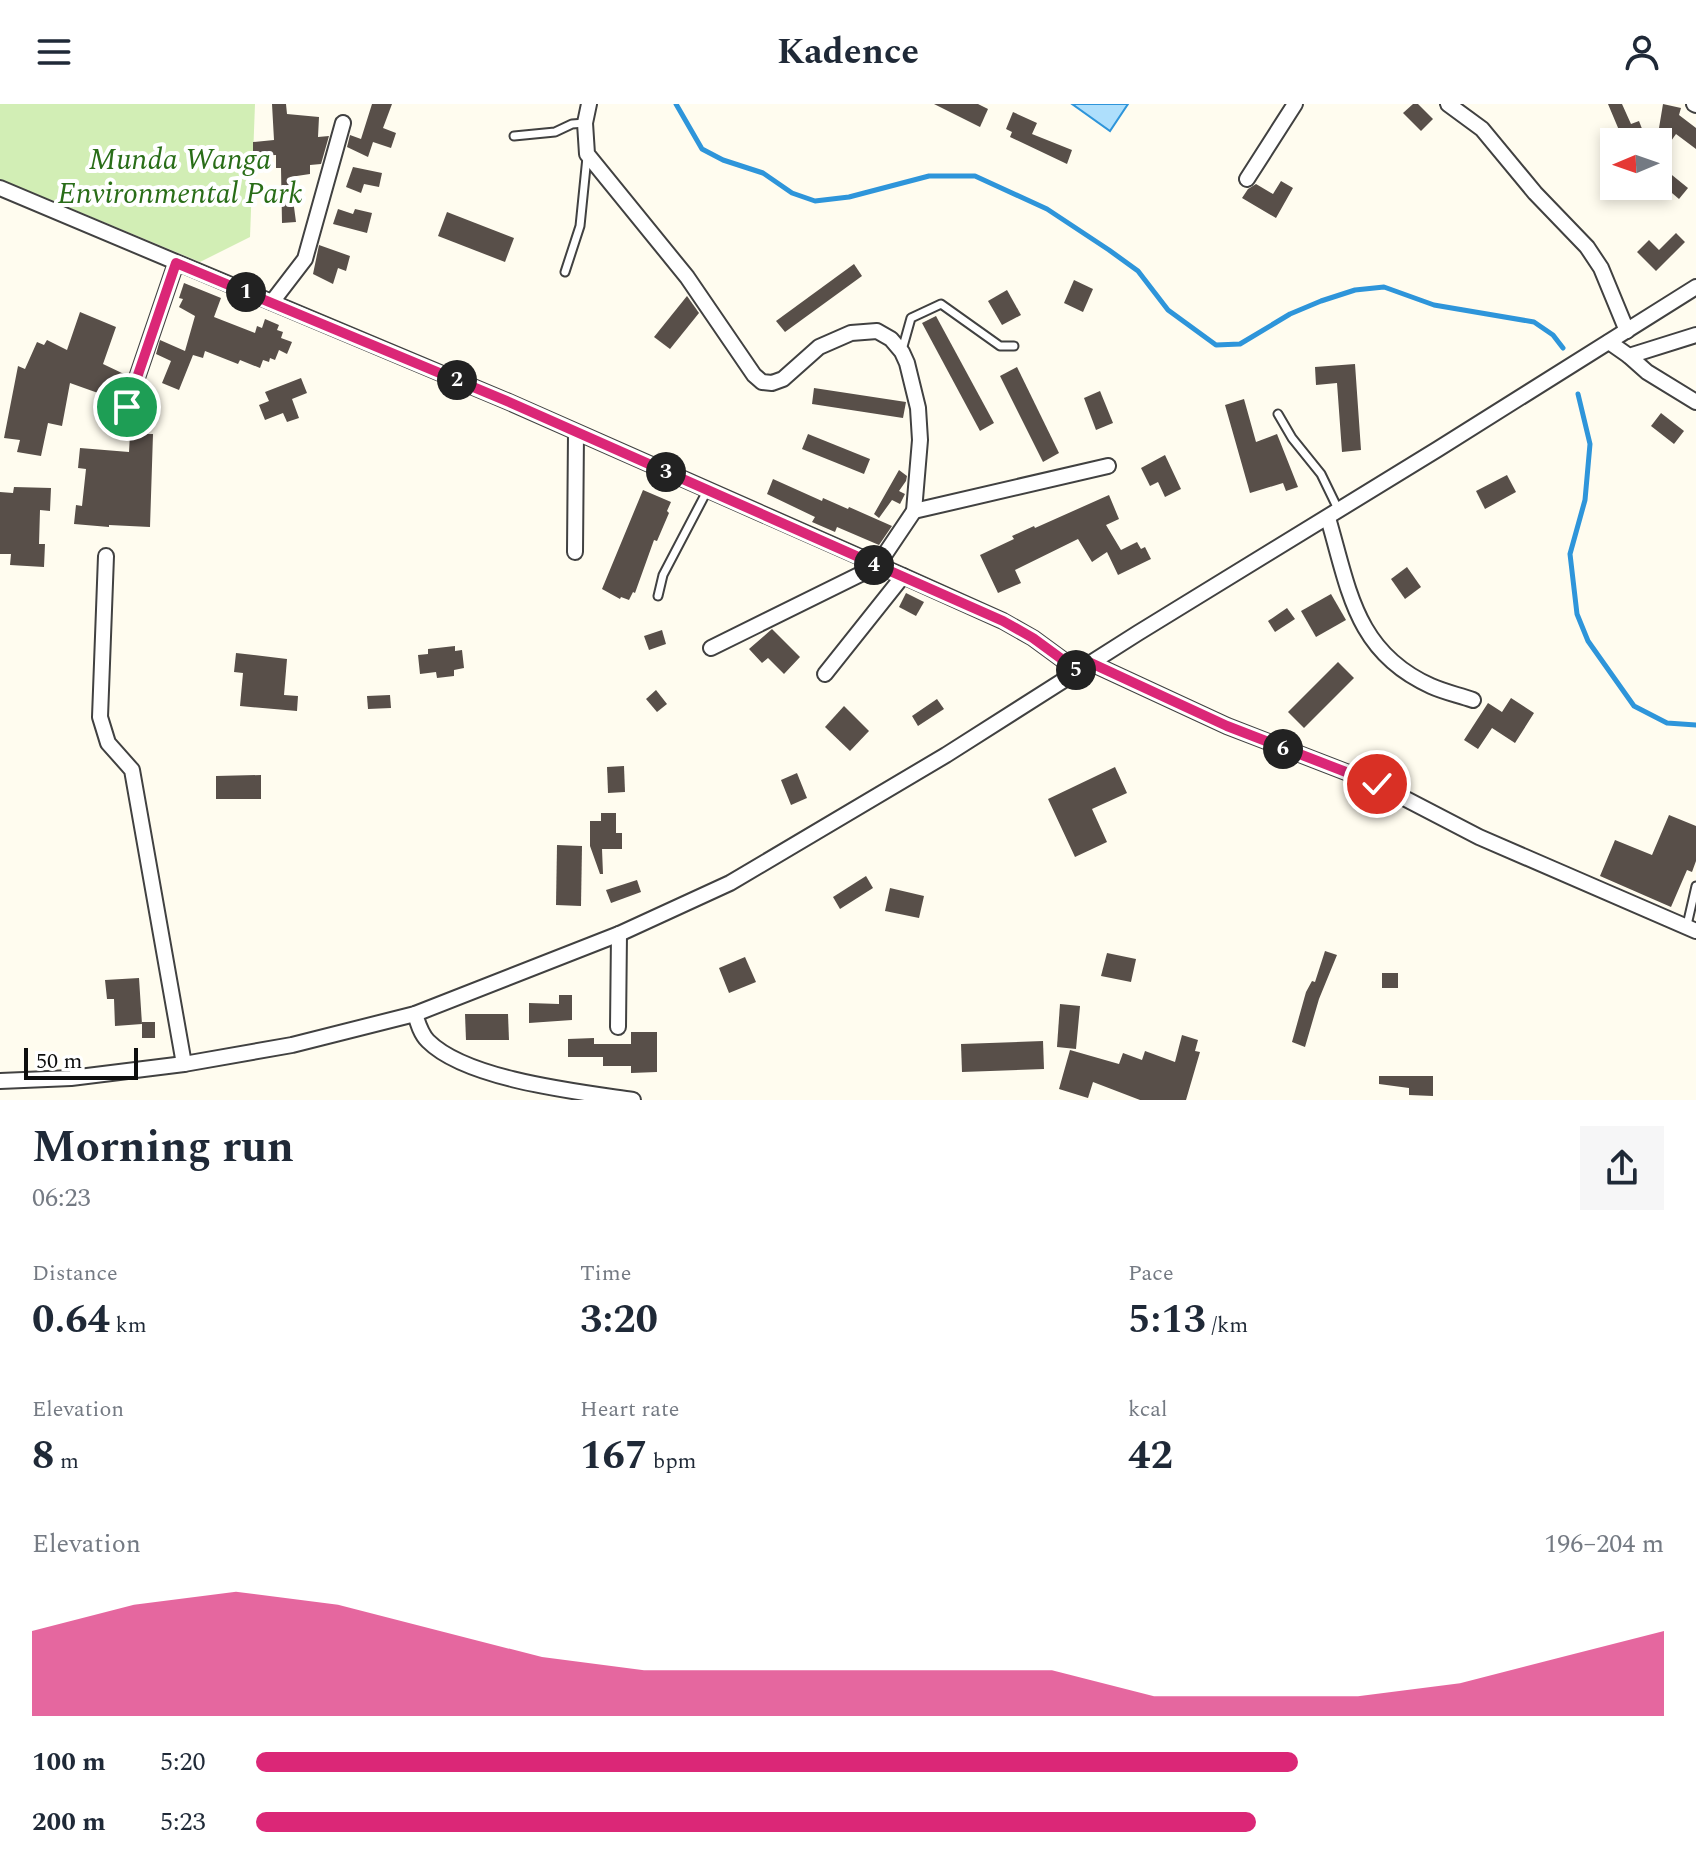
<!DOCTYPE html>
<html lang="en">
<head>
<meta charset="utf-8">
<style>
  :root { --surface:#fff; --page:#f6f6f7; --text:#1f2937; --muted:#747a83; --accent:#db2777 }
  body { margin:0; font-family:Spectral,serif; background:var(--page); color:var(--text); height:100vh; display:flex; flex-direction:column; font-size:30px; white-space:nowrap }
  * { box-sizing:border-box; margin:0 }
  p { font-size:26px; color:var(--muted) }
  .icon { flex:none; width:44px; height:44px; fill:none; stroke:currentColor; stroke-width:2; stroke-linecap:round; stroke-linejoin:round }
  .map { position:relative; height:996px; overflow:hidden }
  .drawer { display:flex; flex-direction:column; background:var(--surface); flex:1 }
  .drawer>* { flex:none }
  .needle { width:52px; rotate:268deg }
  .tools { position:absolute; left:1600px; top:24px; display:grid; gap:16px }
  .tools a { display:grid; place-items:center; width:72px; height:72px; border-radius:0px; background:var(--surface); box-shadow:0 4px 12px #0003; font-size:40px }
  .scale { position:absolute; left:24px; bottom:20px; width:114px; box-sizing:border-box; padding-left:8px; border:4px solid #0e0e0e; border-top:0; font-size:22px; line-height:28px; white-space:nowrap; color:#0e0e0e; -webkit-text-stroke:6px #fff; paint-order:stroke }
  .pin { position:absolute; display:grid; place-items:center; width:68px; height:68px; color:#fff; margin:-34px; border:4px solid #fff; border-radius:50%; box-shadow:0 2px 8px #0007 }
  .km { position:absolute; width:40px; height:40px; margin:-20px; border-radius:50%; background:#222; color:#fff; font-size:22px; line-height:40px; text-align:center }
  .round { display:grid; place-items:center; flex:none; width:84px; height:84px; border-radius:0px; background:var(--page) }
  .head { display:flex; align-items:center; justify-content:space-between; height:136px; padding:0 32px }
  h1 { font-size:44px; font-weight:700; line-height:60px }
  .figures { display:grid; grid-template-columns:repeat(3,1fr); gap:12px; height:136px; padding:8px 32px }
  .figures div { display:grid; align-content:center }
  .figures b { font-size:40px; font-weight:700 }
  .figures small { font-size:22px; font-weight:400 }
  .figures p { font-size:22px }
  .chart { height:224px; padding:16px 32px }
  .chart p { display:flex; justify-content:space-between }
  .chart svg { width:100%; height:144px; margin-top:8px; fill:var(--accent); opacity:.7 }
  ul { padding:0 32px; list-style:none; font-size:26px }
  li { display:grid; grid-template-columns:128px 96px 1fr; align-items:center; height:60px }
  li i { height:20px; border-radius:10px; background:var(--accent) }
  header { display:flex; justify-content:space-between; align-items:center; height:104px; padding:0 32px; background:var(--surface); font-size:36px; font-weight:700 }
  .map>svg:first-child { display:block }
  .green { fill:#d2eeb5 }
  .water { fill:#aedffc; stroke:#2e95da; stroke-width:2 }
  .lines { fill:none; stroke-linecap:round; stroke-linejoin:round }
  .stream { stroke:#2e95da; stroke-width:5 }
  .building { fill:#584f49 }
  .service-casing { stroke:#414141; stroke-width:11 }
  .minor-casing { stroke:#414141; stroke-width:18 }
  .service { stroke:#fff; stroke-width:7 }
  .minor { stroke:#fff; stroke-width:14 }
  .route-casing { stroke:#fff; stroke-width:16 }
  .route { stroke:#db2777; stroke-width:10 }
  .labels { text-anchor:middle; stroke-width:8; stroke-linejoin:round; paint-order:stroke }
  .park-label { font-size:30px; font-style:italic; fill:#296d18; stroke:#fff }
</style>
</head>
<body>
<header><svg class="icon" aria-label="menu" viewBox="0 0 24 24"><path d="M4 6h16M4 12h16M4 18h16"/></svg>Kadence<svg class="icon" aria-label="person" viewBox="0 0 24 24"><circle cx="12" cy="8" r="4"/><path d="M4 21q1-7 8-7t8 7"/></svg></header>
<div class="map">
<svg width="1696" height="996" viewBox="0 0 1696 996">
  <rect width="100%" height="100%" fill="#fffcef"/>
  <path class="green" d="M 0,0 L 255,0 L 250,133 L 200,158 L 0,75 Z"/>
  <path class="water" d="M 1072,0 L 1128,0 L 1110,27 Z"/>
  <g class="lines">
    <g class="stream">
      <path d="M 676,0 L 702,45 L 723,56 L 763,69 L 792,89 L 815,97 L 849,93 L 929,72 L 975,72 L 1047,105 L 1109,146 L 1138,167 L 1168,206 L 1216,241 L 1240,240 L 1290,210 L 1321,197 L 1355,186 L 1384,183 L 1434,201 L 1534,218 L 1553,231 L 1563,244"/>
      <path d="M 1578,290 L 1590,340 L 1585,396 L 1570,450 L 1577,510 L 1588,537 L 1634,602 L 1667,619 L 1696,621"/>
    </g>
  </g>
  <g class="building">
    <path d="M 272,0 L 286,0 L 287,10 L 319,13 L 318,33 L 329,32 L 321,60 L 310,61 L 310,70 L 290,73 L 296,118 L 282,119 L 281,64 L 276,64 L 276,51 L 253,52 L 253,38 L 274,36 Z"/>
    <path d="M 372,0 L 392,0 L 383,24 L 396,29 L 391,44 L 373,38 L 368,53 L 347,43 L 350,31 L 361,35 Z"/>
    <path d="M 934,0 L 978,0 L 988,5 L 980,23 Z"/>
    <path d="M 1413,0 L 1418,0 L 1433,15 L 1421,27 L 1403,9 Z"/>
    <path d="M 1608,0 L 1622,0 L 1631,20 L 1639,17 L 1646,35 L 1624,38 Z"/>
    <path d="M 1663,0 L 1681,4 L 1679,11 L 1696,24 L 1696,45 L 1676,30 L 1664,47 L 1657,36 Z"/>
    <path d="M 1013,8 L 1037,19 L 1032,30 L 1072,46 L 1067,60 L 1010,33 L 1012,28 L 1006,25 Z"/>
    <path d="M 353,63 L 382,69 L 379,83 L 364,80 L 361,89 L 346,83 Z"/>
    <path d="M 1667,67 L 1688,84 L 1679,95 L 1659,78 Z"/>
    <path d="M 1281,77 L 1293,84 L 1276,114 L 1242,94 L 1248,85 L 1256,80 L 1273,90 Z"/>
    <path d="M 338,105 L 353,110 L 355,105 L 372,109 L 367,129 L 333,120 Z"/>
    <path d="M 447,108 L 514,134 L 505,158 L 438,132 Z"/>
    <path d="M 1676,129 L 1685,138 L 1656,167 L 1637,148 L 1649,136 L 1659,146 Z"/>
    <path d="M 319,141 L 350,152 L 346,167 L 338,164 L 333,180 L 313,170 Z"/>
    <path d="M 854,160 L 862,172 L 785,228 L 776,217 Z"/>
    <path d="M 1074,176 L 1093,185 L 1083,208 L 1064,199 Z"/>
    <path d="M 184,179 L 221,194 L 214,213 L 255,229 L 257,222 L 262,224 L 265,215 L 279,221 L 277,226 L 283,228 L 281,234 L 292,238 L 287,250 L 279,246 L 275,256 L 270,254 L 269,258 L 263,256 L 260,264 L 240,256 L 238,260 L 205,247 L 203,254 L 193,251 L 179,286 L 162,279 L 171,257 L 156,250 L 160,236 L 185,247 L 195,212 L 179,203 L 183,195 L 179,194 Z"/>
    <path d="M 1007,186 L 1021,211 L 1002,221 L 988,197 Z"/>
    <path d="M 687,192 L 699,209 L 670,245 L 654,233 Z"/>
    <path d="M 80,208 L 116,223 L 103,260 L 124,270 L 112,294 L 70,279 L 62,322 L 48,319 L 41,352 L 17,348 L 20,336 L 4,334 L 18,262 L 25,265 L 37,238 L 44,241 L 47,236 L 67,246 Z"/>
    <path d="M 936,212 L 994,319 L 980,327 L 922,219 Z"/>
    <path d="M 1355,260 L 1361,346 L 1342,348 L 1337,279 L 1316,281 L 1315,263 Z"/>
    <path d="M 1017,263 L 1059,349 L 1043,358 L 1000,272 Z"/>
    <path d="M 301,274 L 307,289 L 292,295 L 299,314 L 287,318 L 283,309 L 265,316 L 259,301 L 269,297 L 265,288 Z"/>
    <path d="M 814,284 L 906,298 L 903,314 L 812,300 Z"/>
    <path d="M 1100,287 L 1113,319 L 1096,326 L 1084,294 Z"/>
    <path d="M 1244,295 L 1256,338 L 1277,330 L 1298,383 L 1286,387 L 1283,379 L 1250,389 L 1225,301 Z"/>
    <path d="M 1661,309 L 1684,327 L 1674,340 L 1651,322 Z"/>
    <path d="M 130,330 L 153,330 L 150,423 L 109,421 L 109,423 L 74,420 L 76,401 L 82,402 L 86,365 L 78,364 L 80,344 L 129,348 Z"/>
    <path d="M 808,330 L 870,355 L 864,370 L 802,345 Z"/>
    <path d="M 1165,351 L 1181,385 L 1165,393 L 1158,378 L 1150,382 L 1141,364 Z"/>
    <path d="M 899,366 L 907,372 L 906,377 L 899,387 L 905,390 L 900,400 L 892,396 L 879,414 L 874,410 Z"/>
    <path d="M 1507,371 L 1516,388 L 1485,405 L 1476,387 Z"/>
    <path d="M 773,375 L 822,397 L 823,394 L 848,405 L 849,403 L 892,422 L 879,441 L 837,423 L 835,428 L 812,418 L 815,413 L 767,390 Z"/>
    <path d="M 14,383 L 51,384 L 50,407 L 40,406 L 39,440 L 45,440 L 44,463 L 10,461 L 11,450 L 0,450 L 0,388 L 13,389 Z"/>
    <path d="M 643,386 L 671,398 L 667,407 L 669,409 L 657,437 L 654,436 L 635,489 L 633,488 L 629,496 L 621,493 L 620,495 L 602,485 Z"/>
    <path d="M 1109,391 L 1119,415 L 1106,421 L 1121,446 L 1137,438 L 1141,445 L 1145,443 L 1151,455 L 1118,471 L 1107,448 L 1092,458 L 1078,435 L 1015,466 L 1021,479 L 998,489 L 980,451 L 1014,435 L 1012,432 L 1034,422 L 1035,424 Z"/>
    <path d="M 1407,463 L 1421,483 L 1405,495 L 1391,475 Z"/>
    <path d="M 906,489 L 924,498 L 916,512 L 899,503 Z"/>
    <path d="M 1331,490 L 1346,516 L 1316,533 L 1301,507 Z"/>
    <path d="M 1287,504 L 1295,515 L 1275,528 L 1268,517 Z"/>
    <path d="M 772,525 L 800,553 L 784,570 L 768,554 L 762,559 L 749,545 Z"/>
    <path d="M 662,526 L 666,540 L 649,546 L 644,532 Z"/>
    <path d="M 455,542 L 455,547 L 462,546 L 464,564 L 454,566 L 454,572 L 437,574 L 436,568 L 420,570 L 418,551 L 428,550 L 428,545 Z"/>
    <path d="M 236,549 L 287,555 L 284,591 L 298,592 L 297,607 L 240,602 L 243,569 L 234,568 Z"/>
    <path d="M 1338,558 L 1354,574 L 1304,624 L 1288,608 Z"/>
    <path d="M 656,586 L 667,600 L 657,608 L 646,595 Z"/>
    <path d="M 390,591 L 391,604 L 368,605 L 367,592 Z"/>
    <path d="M 1511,594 L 1534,609 L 1515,639 L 1492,624 L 1478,645 L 1464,636 L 1488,599 L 1502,608 Z"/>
    <path d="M 937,595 L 944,605 L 918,622 L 912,612 Z"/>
    <path d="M 844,602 L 869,627 L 850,647 L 825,623 Z"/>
    <path d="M 624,662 L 625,688 L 608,689 L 607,663 Z"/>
    <path d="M 1115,663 L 1127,689 L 1092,705 L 1107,738 L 1075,753 L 1048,695 Z"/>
    <path d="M 797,669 L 807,694 L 791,701 L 781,676 Z"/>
    <path d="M 261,671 L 261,695 L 216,695 L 216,672 Z"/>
    <path d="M 601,709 L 616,709 L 616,729 L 622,729 L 622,745 L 602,745 L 603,770 L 600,770 L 590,742 L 590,717 L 601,717 Z"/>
    <path d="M 1669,711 L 1696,722 L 1696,757 L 1692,768 L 1687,766 L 1671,803 L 1600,772 L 1615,736 L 1652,751 Z"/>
    <path d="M 557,741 L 582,742 L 581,802 L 556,801 Z"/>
    <path d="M 866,772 L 873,784 L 840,805 L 833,793 Z"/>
    <path d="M 637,776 L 641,788 L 611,799 L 606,786 Z"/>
    <path d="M 890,784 L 924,792 L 919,814 L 885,807 Z"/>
    <path d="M 1325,847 L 1337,851 L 1319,895 L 1305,943 L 1292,938 L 1306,888 L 1312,877 L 1315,878 Z"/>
    <path d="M 1107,849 L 1136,855 L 1131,878 L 1101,872 Z"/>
    <path d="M 745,853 L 756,878 L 729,889 L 719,864 Z"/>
    <rect x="1382" y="869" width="16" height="15"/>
    <path d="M 139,874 L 142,920 L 115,922 L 114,895 L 107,895 L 105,876 Z"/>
    <path d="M 559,891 L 572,891 L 572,916 L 529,919 L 529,899 L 559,900 Z"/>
    <path d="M 1060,900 L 1080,902 L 1076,945 L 1057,943 Z"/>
    <path d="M 465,910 L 508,910 L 509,936 L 466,936 Z"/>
    <rect x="142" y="918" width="13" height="16"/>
    <path d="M 631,928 L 657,928 L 657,968 L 631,969 L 631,962 L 603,962 L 603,953 L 568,953 L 568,935 L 594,934 L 594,940 L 631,940 Z"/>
    <path d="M 1182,931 L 1198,936 L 1195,947 L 1200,948 L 1186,996 L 1140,996 L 1093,978 L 1088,994 L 1059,985 L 1070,946 L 1119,960 L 1123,949 L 1142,956 L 1145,947 L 1175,958 Z"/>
    <path d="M 1043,937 L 1044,965 L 962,968 L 961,940 Z"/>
    <path d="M 1379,972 L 1433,972 L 1433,992 L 1409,991 L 1409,984 L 1379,980 Z"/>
  </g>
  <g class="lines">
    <g class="service-casing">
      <g id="service">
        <path d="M 514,32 L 555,28 L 572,20 L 585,19"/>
        <path d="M 565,168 L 580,122 L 587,53"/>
        <path d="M 902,246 L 911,214 L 941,200 L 1000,242 L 1014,242"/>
        <path d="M 1278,310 L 1292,334 L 1321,370 L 1338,405"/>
        <path d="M 658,492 L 663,471 L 707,387"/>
        <path d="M 1687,821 L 1696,782"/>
      </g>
    </g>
    <g class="minor-casing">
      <g id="minor">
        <path d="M 589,0 L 585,19 L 587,50 L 687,173 L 754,271 L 762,278 L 772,279 L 783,275 L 819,243 L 851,229 L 877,227 L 891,235 L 902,248 L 907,259 L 918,304 L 920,336 L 914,407 L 877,462 L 711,544"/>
        <path d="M 1448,0 L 1482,25 L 1535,89 L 1587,143 L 1601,164 L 1627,227"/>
        <path d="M 1694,0 L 1696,1"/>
        <path d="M 1247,75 L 1295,0"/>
        <path d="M 0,84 L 509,298 L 903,472 L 1003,517 L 1033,534 L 1078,567"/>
        <path d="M 272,198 L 305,155 L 343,19"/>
        <path d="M 1609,238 L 1629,252 L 1696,231"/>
        <path d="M 1629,252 L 1647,268 L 1696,298"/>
        <path d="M 127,303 L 176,159"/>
        <path d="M 914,407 L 1108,362"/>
        <path d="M 1328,414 C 1349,485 1355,548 1431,582 C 1444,588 1459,591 1473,596"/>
        <path d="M 575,448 L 576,329"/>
        <path d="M 106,452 L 100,613 L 108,639 L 132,666 L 184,960"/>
        <path d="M 1091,559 L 1227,622 L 1377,680 L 1479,733 L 1696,827"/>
        <path d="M 825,570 L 903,472"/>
        <path d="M 415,910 C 418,920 421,930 428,937 C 467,976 579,988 633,996"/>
        <path d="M 618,923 L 619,830"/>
        <path d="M 0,977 L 71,974 L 184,960 L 292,941 L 415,910 L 619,830 L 730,779 L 946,651 L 1138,529 L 1438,345 L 1696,183"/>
      </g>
    </g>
    <use href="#service" class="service"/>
    <use href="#minor" class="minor"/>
  </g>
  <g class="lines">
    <g class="route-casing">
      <path id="route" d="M 127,303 L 176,159 L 509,298 L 1003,517 L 1033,534 L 1078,567 L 1091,559 L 1227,622 L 1377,680"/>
    </g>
    <use href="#route" class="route"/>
  </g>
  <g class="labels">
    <g class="park-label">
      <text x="180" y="65">Munda Wanga<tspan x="180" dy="34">Environmental Park</tspan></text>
    </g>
  </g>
</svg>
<div class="tools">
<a><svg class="needle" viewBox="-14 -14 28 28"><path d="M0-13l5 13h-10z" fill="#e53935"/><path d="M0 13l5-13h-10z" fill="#747a83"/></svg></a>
</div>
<div class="scale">50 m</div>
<div class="pin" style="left:127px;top:303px;background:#1e9e55"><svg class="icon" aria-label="arrive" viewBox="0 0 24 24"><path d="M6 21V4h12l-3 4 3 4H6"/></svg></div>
<div class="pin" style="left:1377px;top:680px;background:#d93025"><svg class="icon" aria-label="check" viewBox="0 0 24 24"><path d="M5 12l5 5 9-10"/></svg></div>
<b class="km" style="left:246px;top:188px">1</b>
<b class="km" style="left:457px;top:276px">2</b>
<b class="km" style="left:666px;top:368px">3</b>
<b class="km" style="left:874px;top:461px">4</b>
<b class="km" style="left:1076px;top:566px">5</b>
<b class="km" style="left:1283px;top:645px">6</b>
</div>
<section class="drawer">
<div class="head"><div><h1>Morning run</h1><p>06:23</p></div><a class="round"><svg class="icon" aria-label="share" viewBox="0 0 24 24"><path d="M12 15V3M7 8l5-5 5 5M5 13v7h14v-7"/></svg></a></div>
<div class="figures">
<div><p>Distance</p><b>0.64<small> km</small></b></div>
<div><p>Time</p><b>3:20</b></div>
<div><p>Pace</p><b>5:13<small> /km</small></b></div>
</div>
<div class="figures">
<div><p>Elevation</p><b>8<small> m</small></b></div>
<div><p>Heart rate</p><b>167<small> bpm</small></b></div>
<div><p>kcal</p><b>42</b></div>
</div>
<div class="chart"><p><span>Elevation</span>196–204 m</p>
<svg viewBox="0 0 160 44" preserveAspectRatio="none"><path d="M0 44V18L10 10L20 6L30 10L40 18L50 26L60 30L70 30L80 30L90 30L100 30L110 38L120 38L130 38L140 34L150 26L160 18V44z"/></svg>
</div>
<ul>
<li><b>100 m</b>5:20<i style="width:74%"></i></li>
<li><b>200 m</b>5:23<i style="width:71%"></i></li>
</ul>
</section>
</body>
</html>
